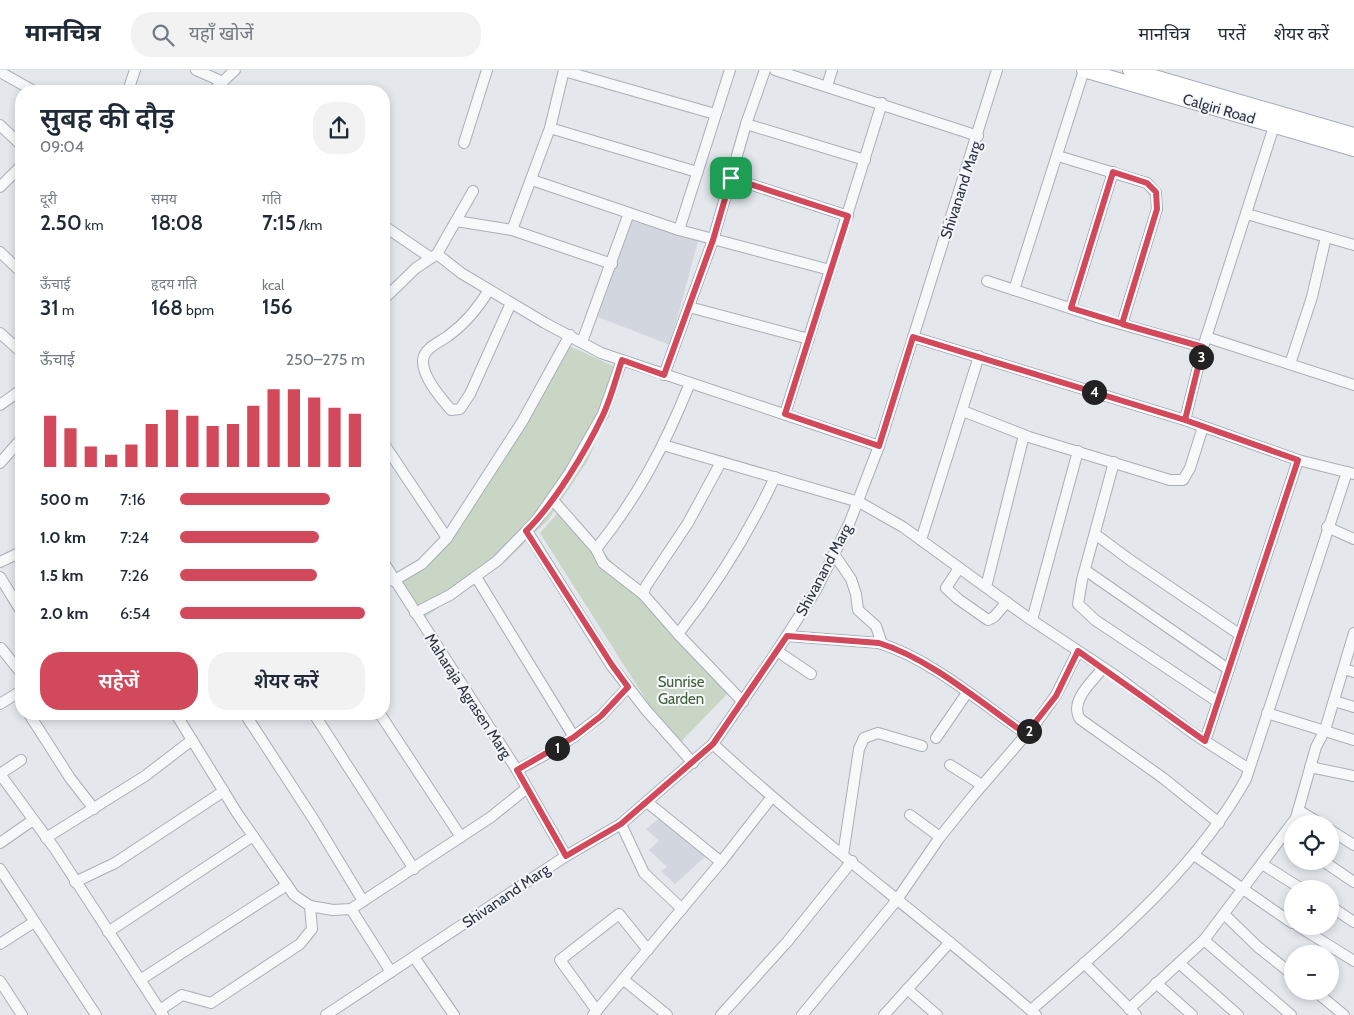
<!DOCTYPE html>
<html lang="hi">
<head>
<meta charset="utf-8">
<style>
  :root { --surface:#fff; --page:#f2f2f3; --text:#1f2937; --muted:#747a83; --line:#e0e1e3; --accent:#d1495b }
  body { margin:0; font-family:Cabin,"Noto Sans Devanagari",sans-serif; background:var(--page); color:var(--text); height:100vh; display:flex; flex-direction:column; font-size:19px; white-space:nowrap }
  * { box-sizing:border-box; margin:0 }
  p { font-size:16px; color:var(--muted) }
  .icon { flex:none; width:28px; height:28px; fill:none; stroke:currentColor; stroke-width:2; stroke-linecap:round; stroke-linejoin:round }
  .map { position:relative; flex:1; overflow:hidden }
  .drawer { position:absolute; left:15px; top:15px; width:375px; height:635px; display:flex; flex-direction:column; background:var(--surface); border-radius:20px; box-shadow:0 2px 8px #0003 }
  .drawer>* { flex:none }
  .controls { position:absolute; left:1284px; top:745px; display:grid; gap:10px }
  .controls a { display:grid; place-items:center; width:55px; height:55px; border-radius:50%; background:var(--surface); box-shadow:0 2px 8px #0003; font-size:25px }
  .pin { position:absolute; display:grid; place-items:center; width:42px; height:42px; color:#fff; margin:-21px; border-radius:10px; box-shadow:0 2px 8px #0006 }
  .km { position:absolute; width:25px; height:25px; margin:-12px; border-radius:50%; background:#222; color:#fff; font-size:14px; line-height:25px; text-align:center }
  .round { display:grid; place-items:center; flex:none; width:52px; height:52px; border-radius:20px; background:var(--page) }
  .summary { display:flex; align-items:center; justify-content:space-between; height:85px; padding:0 25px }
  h1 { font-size:28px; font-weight:600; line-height:38px }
  .metrics { display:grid; grid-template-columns:repeat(3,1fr); gap:8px; height:85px; padding:5px 25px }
  .metrics div { display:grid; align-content:center }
  .metrics b { font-size:21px; font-weight:600 }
  .metrics small { font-size:14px; font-weight:400 }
  .metrics p { font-size:14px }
  .chart { height:140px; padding:10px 25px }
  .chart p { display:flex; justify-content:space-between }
  .chart svg { width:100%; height:90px; margin-top:5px; stroke:var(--accent); stroke-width:6 }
  .primary-button { display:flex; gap:10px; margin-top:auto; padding:10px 25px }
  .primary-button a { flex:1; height:58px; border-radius:20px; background:var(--accent); color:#fff; font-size:20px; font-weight:600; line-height:58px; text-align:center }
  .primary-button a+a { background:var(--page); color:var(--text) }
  ul { padding:0 25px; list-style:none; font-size:16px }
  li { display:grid; grid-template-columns:80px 60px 1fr; align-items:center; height:38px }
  li i { height:12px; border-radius:6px; background:var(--accent) }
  header { display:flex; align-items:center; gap:30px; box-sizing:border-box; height:70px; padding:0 25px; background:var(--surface); border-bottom:1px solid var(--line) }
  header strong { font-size:24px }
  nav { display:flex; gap:28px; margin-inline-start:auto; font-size:18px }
  .search { width:350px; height:45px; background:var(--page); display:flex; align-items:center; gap:12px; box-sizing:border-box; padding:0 18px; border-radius:20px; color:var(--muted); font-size:19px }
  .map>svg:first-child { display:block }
  .built { fill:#d2d6de }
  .green { fill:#c9d6c5 }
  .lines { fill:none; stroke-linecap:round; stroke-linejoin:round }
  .minor-casing { stroke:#a9aeb7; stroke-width:12 }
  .major-casing { stroke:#a3abb8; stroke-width:16 }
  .minor { stroke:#f7f8fa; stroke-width:10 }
  .major { stroke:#fff; stroke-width:14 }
  .route-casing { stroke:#fff; stroke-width:10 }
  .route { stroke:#d1495b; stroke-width:6 }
  .labels { text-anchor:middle; stroke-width:4; stroke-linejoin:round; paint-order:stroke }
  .street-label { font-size:15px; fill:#2b3445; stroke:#f4f6f9 }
  .park-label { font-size:15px; fill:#3f6138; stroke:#f4f6f9 }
</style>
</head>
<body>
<header>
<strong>मानचित्र</strong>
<div class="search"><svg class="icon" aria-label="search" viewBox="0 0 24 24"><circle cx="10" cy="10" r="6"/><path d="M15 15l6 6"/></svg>यहाँ खोजें</div>
<nav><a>मानचित्र</a><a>परतें</a><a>शेयर करें</a></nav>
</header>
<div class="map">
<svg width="1354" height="945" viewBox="0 0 1354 945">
  <rect width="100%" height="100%" fill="#e4e7ec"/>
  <g class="built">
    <path d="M 629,150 L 698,171 L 670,275 L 598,247 Z"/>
    <path d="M 661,747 L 706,786 L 675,814 L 661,801 L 667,797 L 649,780 L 659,771 L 646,759 Z"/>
  </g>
  <g class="green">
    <path d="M 563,273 L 624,301 L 588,390 L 548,450 L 507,490 L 421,550 L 396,508 L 450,469 L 486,419 Z"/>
    <path d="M 563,437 L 729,622 L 676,677 L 540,463 Z"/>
  </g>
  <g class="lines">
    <g class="minor-casing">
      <g id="minor">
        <path d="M 196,0 L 223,12"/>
        <path d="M 775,0 L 978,66"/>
        <path d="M 564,1 L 715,44"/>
        <path d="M 0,2 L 34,21"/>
        <path d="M 827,16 L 832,0"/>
        <path d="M 128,21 L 135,0"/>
        <path d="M 213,21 L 235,0"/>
        <path d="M 746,54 L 865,90"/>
        <path d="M 0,55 L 21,75"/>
        <path d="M 550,58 L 697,102"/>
        <path d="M 464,73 L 487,0"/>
        <path d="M 1058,86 L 1147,113 L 1156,123 L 1157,139 L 1122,254"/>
        <path d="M 731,108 L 848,146"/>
        <path d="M 532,110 L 679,160 L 830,200"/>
        <path d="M 0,117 L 21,96"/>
        <path d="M 1247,144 L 1354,175"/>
        <path d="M 456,151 L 512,160 L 612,194"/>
        <path d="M 384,156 L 431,188"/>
        <path d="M 512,160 L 550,58 L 564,0"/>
        <path d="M 679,160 L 730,0"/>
        <path d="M 0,182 L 21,202"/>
        <path d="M 437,184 L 461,203 L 545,253 L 601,283 L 879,376"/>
        <path d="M 987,211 L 1103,249 L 1203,277"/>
        <path d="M 489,220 C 478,238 465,254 448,266 C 440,272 424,278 423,290 C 422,307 441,328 451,340 L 460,339 L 470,324 L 511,233"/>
        <path d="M 1014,220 L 1084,0"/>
        <path d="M 384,229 L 416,198 L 437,184 L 473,121"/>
        <path d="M 689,237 L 809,269"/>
        <path d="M 1071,238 L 1113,102"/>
        <path d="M 0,263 L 21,282"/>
        <path d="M 913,267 L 1185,350 L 1298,390 L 1354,404"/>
        <path d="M 1206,267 L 1354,315"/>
        <path d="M 582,272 L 629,143"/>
        <path d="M 1290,294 L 1312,227 L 1326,167"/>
        <path d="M 664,305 L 713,170 L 746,54 L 765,0"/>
        <path d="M 0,335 L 21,320"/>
        <path d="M 963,341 L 1029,367 L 1170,410 L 1183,410 L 1190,398 L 1203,357"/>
        <path d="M 785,344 L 882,33"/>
        <path d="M 1185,350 L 1203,277 L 1276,50"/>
        <path d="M 384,374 L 447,468"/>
        <path d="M 663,375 L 859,432 L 903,457 L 1027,547 L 1116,606 L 1194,664 L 1249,699"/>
        <path d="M 721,392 L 688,453 L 646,516 L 643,524 L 678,564 L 743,632"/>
        <path d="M 1114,392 L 1082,510 L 1078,534 L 1095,550 L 1218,632"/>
        <path d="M 0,393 L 21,369"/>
        <path d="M 552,429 L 596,479 L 603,493 L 643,524"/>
        <path d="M 1327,457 L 1354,469"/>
        <path d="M 527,461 L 611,595 L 646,640 L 693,693"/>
        <path d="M 1095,464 L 1130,490 L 1239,564"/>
        <path d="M 921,470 L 979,286"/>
        <path d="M 596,479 C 638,427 665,375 690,313"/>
        <path d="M 834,484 L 851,509 L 856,524 L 858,540 L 876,556 L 882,574"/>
        <path d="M 0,492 L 21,482"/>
        <path d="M 384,493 L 517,700 L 566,786"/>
        <path d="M 959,498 L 946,518 L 958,529 L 988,550 L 994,547 L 1007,532"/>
        <path d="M 1085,500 L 1228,599"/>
        <path d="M 0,507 L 21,541"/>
        <path d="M 476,507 L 574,667"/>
        <path d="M 393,511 L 422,494 L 447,468 L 522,352 L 570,265"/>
        <path d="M 986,517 L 1024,365"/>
        <path d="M 415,543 L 450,525 L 497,491 L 536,451 L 570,402 L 603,344 L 622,290"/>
        <path d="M 1032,550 L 1078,381"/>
        <path d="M 678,564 C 717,514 748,465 775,407"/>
        <path d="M 787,566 L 879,573 C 931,589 981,633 1026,664"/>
        <path d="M 1,578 L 21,603"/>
        <path d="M 777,581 L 811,604"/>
        <path d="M 1103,598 C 1092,612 1069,631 1080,649 L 1163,708 L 1219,753"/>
        <path d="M 1344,599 L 1354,602"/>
        <path d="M 1334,631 L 1354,637"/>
        <path d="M 0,634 L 21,621"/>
        <path d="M 1267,643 L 1354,670"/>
        <path d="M 29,644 L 70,708 L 94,739"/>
        <path d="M 176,644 L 237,743 L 294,825 L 310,836 L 333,840 L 351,839 L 491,747 L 527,718"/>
        <path d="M 245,644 L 314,750 L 363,831"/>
        <path d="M 314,644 L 414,799"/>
        <path d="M 380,644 L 461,767"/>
        <path d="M 936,668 L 967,623"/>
        <path d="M 1205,671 L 1298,390"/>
        <path d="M 713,674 C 817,770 930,852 1036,945"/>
        <path d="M 950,695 L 982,715"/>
        <path d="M 1310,697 L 1354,706"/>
        <path d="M 517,700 L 561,676 L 601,646 L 628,617"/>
        <path d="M 0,704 L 55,779 L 163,945"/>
        <path d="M 0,704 L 21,690"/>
        <path d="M 647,732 L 721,792"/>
        <path d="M 1298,740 L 1321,754"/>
        <path d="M 910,745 L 940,767"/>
        <path d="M 621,754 L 644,803 L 682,839"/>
        <path d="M 1330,760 L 1354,775"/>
        <path d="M 1283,766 L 1292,772"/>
        <path d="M 46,768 L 145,706 L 192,670"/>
        <path d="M 0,773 L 33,750"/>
        <path d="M 843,785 L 859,679 L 864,668 L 878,663 L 922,676"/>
        <path d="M 1194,785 L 1292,853"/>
        <path d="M 1323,791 L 1354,812"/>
        <path d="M 1262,794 L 1302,819"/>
        <path d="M 0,799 L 96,945"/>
        <path d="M 75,812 L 115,793 L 224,721"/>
        <path d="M 1330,836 L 1354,852"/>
        <path d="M 351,839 L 391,902"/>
        <path d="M 1225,845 L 1258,877 L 1292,904"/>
        <path d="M 1298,856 L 1354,891"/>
        <path d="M 108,862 L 253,766"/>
        <path d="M 1204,870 L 1291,945"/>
        <path d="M 0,874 L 34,852"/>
        <path d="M 414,887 L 454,945"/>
        <path d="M 1084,893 L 1136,945"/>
        <path d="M 1179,893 L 1238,945"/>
        <path d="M 140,910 L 287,815"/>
        <path d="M 624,910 L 667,945"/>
        <path d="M 0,911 L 22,945"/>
        <path d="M 1156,913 L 1192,945"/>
        <path d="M 907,919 L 937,945"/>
        <path d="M 1315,921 L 1344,945"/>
        <path d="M 1129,939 L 1204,870 L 1296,748 L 1316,677 L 1325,660 L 1354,563"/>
        <path d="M 160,940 L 182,925 L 211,933 L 300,874 L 312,859 L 310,836"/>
        <path d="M 1031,940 C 1110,871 1194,802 1246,709 L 1347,402"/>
        <path d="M 597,941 L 560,890 L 619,844 L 648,880"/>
        <path d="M 326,945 L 566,786 L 621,754 L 713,674 L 777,581 L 816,520 L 849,454 L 879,376 L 997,0"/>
        <path d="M 593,945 L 721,792 L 771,728"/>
        <path d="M 721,945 L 787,872 L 852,791"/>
        <path d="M 802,945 L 896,831 L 940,767 L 973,726 L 1036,653 L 1056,625 L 1078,581"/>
        <path d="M 884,945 L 950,872"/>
      </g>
    </g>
    <g class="major-casing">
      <g id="major">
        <path d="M 1084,0 L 1354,79"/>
        <path d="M 1130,0 L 1354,65"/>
      </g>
    </g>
    <use href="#minor" class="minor"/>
    <use href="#major" class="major"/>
  </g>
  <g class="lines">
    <g class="route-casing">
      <path id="route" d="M 731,108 L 713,170 L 664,305 L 622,290 C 616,308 611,328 603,345 C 586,381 554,434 526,461 L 612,595 L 628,617 L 601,646 L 574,667 L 517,700 L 566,786 L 621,754 L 713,674 L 787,566 L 879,573 C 931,589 981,633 1026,664 L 1056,626 L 1078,581 L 1205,671 L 1298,390 L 1185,350 L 1203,277 C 1159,265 1115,252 1071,238 L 1113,102 L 1147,113 L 1156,122 L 1157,139 L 1122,254 L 1203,277 L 1185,350 L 913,267 L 879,376 L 785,344 L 848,146 L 731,108"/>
    </g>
    <use href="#route" class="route"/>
  </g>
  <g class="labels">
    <g class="street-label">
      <text transform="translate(1219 39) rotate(16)" y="5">Calgiri Road</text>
      <text transform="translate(961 120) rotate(-72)" y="5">Shivanand Marg</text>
      <text transform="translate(824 500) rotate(-62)" y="5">Shivanand Marg</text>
      <text transform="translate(468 626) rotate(57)" y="5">Maharaja Agrasen Marg</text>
      <text transform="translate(506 826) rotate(-34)" y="5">Shivanand Marg</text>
    </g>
    <g class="park-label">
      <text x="681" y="617">Sunrise<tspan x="681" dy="17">Garden</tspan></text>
    </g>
  </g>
</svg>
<div class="controls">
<a><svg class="icon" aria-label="locate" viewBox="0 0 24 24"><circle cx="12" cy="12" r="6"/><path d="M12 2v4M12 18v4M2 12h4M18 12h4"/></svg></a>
<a>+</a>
<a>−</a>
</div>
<div class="pin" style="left:731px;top:108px;background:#1e9e55"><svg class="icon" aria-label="arrive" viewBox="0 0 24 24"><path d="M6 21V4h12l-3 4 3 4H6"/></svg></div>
<b class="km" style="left:557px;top:678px">1</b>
<b class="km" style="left:1029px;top:661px">2</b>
<b class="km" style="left:1201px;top:287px">3</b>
<b class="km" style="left:1094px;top:322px">4</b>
<section class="drawer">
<div class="summary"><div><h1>सुबह की दौड़</h1><p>09:04</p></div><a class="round"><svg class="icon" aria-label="share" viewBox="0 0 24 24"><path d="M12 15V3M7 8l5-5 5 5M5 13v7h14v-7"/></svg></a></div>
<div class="metrics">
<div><p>दूरी</p><b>2.50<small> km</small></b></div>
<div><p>समय</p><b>18:08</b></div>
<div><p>गति</p><b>7:15<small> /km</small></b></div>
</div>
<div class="metrics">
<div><p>ऊँचाई</p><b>31<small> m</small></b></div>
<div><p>हृदय गति</p><b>168<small> bpm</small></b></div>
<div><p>kcal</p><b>156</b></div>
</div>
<div class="chart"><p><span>ऊँचाई</span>250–275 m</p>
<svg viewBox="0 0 160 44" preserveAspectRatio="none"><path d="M5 44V19M15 44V25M25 44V34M35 44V38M45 44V33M55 44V23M65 44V16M75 44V19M85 44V24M95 44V23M105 44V14M115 44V6M125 44V6M135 44V10M145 44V15M155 44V18"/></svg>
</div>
<ul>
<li><b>500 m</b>7:16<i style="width:81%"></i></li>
<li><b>1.0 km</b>7:24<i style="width:75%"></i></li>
<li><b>1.5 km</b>7:26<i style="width:74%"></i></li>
<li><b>2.0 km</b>6:54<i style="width:100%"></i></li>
</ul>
<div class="primary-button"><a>सहेजें</a><a>शेयर करें</a></div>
</section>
</div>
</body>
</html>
